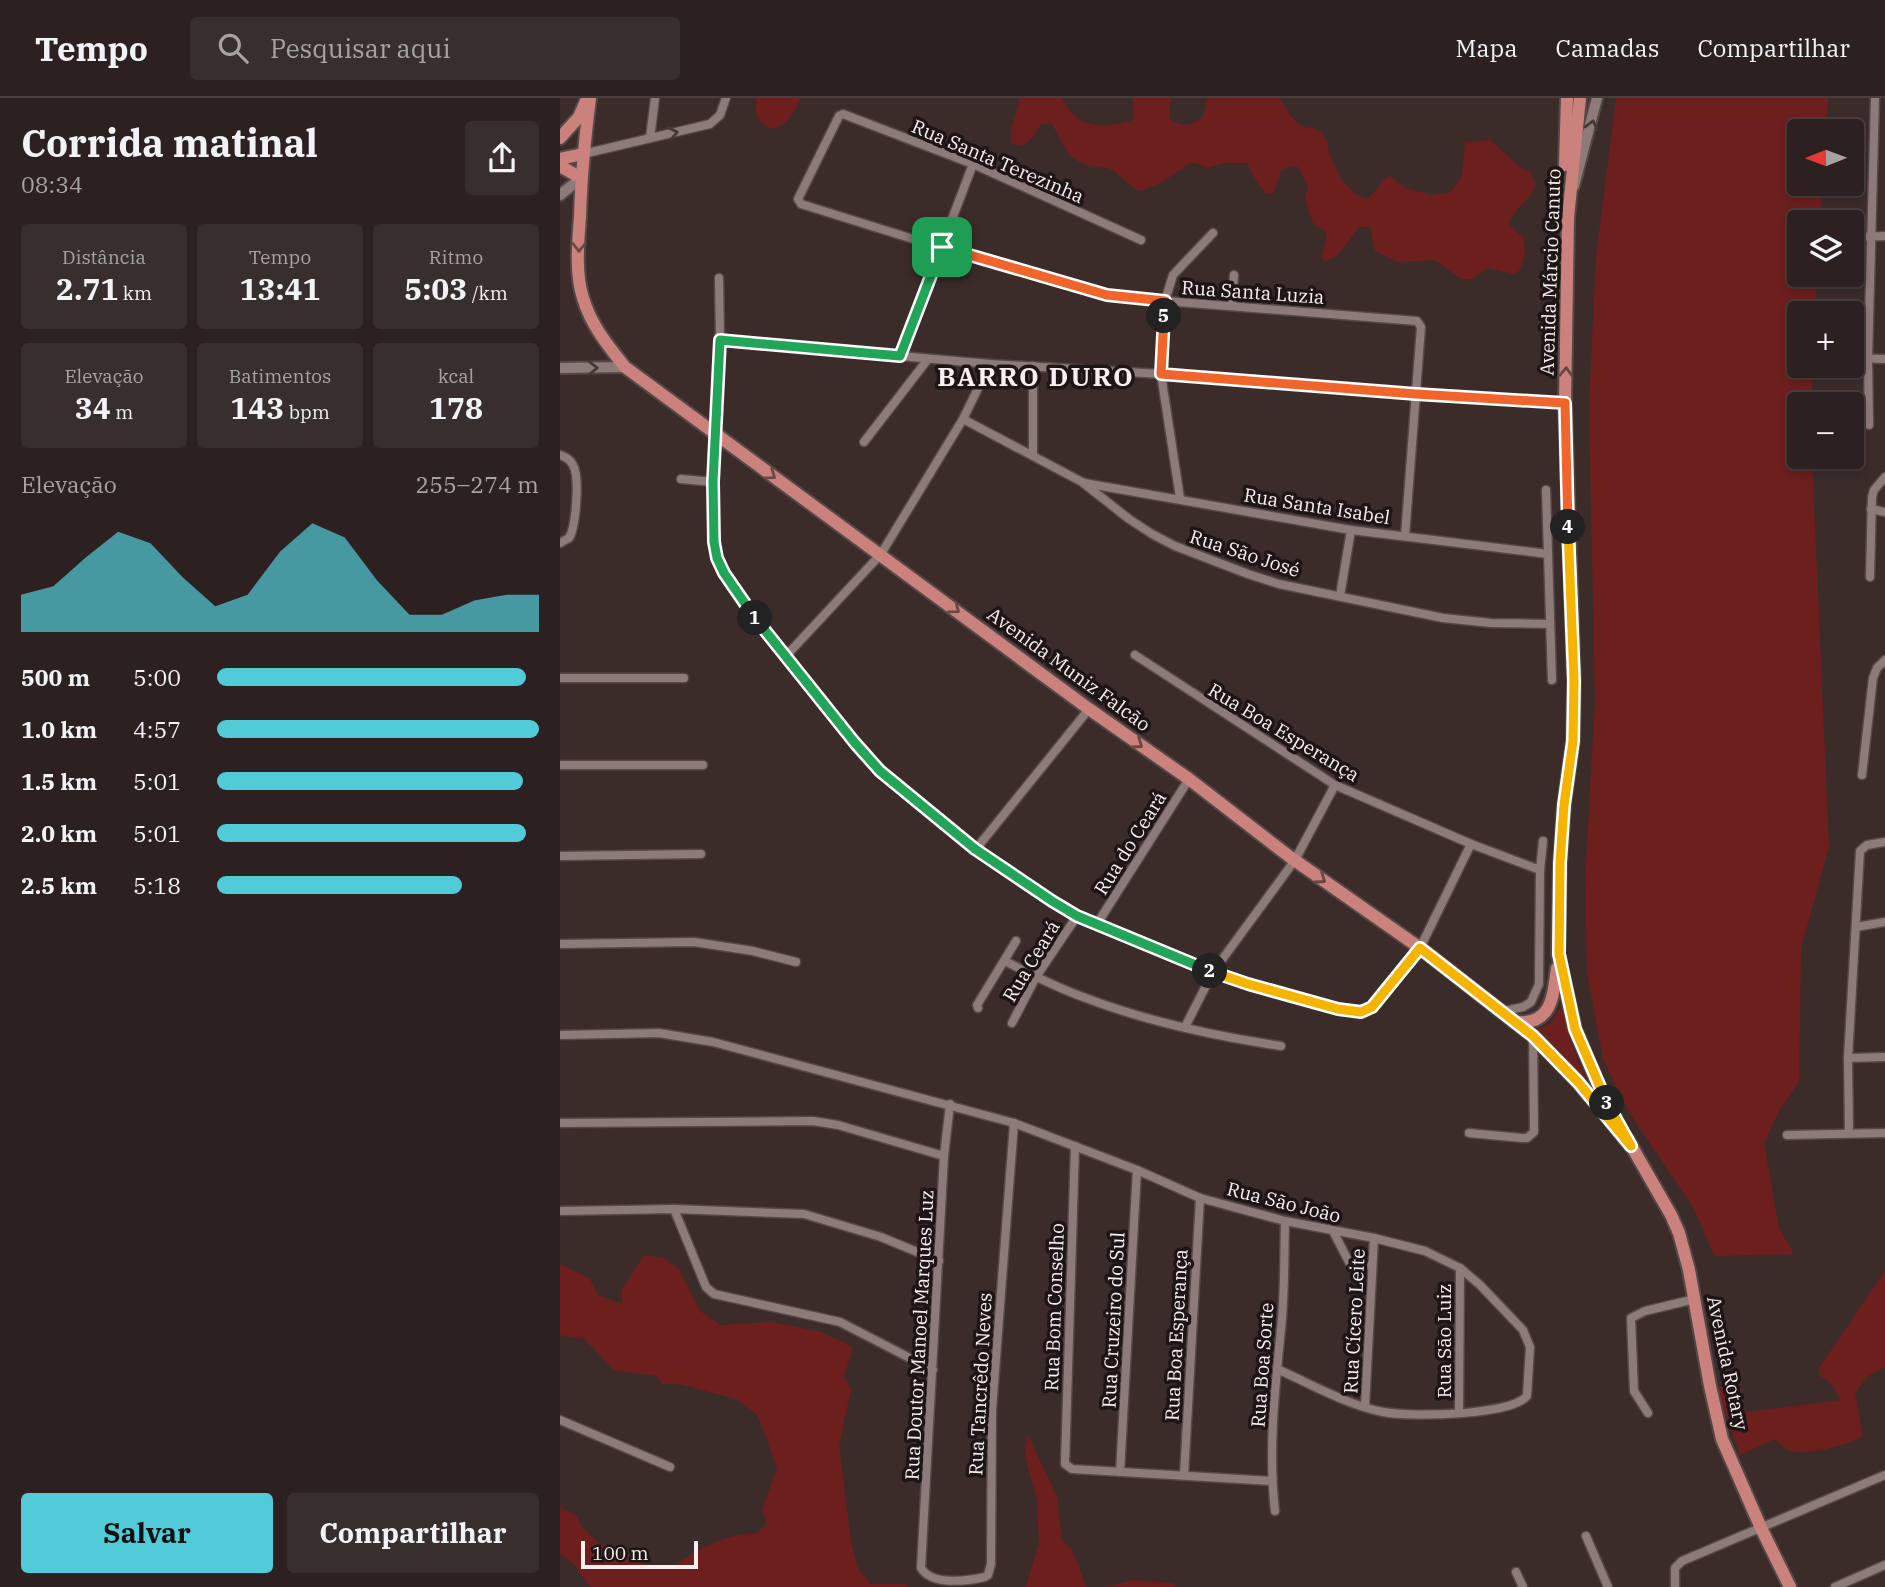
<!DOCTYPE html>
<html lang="pt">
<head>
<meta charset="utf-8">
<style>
  :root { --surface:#2c2120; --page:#382e2d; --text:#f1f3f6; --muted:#a6a3a5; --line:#483e3e; --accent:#52cbd8 }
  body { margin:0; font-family:"IBM Plex Serif",serif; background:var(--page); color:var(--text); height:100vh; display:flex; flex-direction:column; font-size:26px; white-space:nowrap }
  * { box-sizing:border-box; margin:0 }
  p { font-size:23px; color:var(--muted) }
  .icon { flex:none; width:38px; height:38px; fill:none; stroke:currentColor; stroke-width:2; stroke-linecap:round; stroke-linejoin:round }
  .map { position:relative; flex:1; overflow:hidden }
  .sheet { display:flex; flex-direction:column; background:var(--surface); width:560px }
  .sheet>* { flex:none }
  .needle { width:46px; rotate:269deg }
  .fabs { position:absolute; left:1227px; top:21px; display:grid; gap:14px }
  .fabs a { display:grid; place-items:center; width:77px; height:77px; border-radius:7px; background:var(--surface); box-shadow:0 4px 10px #0003,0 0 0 2px var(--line); font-size:35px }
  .scale { position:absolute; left:21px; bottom:18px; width:117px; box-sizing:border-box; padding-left:7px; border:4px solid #f9efee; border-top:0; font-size:19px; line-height:24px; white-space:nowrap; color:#f9efee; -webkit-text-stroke:5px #1d1615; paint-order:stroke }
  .pin { position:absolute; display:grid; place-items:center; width:60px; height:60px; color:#fff; margin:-30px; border-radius:14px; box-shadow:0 4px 10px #0006 }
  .km { position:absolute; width:35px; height:35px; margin:-18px; border-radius:50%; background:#222; color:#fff; font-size:19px; line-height:35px; text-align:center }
  .round { display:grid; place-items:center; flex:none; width:74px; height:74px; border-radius:7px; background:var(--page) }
  .headline { display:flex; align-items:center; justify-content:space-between; height:119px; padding:0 21px }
  h1 { font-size:38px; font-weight:800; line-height:52px }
  .stats { display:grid; grid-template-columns:repeat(3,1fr); gap:10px; height:119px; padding:7px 21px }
  .stats div { display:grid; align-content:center; border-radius:7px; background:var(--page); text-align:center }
  .stats b { font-size:30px; font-weight:800 }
  .stats small { font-size:19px; font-weight:400 }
  .stats p { font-size:19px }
  .chart { height:196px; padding:14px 21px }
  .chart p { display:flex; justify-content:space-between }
  .chart svg { width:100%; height:126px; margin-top:7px; fill:var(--accent); opacity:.7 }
  .primary-button { display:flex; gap:14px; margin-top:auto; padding:14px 21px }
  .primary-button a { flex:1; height:80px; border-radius:7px; background:var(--accent); color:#111; font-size:28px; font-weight:800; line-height:80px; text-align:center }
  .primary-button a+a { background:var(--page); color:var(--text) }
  ul { padding:0 21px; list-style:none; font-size:23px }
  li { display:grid; grid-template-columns:112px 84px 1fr; align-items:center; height:52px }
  li i { height:18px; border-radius:9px; background:var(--accent) }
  header { display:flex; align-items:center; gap:42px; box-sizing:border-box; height:98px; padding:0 35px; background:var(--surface); border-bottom:2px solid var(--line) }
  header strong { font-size:33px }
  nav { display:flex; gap:38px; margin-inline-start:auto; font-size:24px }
  .search { width:490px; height:63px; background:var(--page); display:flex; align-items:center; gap:18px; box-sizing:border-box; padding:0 24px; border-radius:7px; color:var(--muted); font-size:26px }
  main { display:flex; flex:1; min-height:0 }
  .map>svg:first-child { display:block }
  .green { fill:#6d1f1e }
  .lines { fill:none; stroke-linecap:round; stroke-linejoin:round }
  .street-casing { stroke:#554948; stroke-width:11 }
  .secondary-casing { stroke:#554948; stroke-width:14 }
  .primary-casing { stroke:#554948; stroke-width:16 }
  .street { stroke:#8d7b79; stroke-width:8 }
  .secondary { stroke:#8d7b79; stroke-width:10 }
  .primary { stroke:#cb827d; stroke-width:12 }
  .oneway { stroke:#443938 }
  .oneway2 { stroke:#6b4744 }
  .split-1-casing { stroke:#fff; stroke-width:14 }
  .split-2-casing { stroke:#fff; stroke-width:14 }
  .split-3-casing { stroke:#fff; stroke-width:14 }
  .split-4-casing { stroke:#fff; stroke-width:14 }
  .split-5-casing { stroke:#fff; stroke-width:14 }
  .split-6-casing { stroke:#fff; stroke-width:14 }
  .split-1 { stroke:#22a559; stroke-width:9 }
  .split-2 { stroke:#22a559; stroke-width:9 }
  .split-3 { stroke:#f5b400; stroke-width:9 }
  .split-4 { stroke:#f5b400; stroke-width:9 }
  .split-5 { stroke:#f0652b; stroke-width:9 }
  .split-6 { stroke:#f0652b; stroke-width:9 }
  .labels { text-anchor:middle; stroke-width:7; stroke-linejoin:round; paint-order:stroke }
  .street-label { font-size:19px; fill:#f9efee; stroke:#1d1615 }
  .district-label { font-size:26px; font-weight:bold; letter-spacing:2px; fill:#f9efee; stroke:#1d1615 }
</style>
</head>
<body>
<header>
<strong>Tempo</strong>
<div class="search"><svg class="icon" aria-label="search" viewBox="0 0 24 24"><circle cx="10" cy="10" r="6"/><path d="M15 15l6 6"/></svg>Pesquisar aqui</div>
<nav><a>Mapa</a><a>Camadas</a><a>Compartilhar</a></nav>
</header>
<main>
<section class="sheet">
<div class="headline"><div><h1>Corrida matinal</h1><p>08:34</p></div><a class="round"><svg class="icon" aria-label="share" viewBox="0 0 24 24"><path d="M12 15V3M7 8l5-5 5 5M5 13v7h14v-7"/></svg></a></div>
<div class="stats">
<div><p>Distância</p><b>2.71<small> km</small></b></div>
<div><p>Tempo</p><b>13:41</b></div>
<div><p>Ritmo</p><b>5:03<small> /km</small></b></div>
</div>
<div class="stats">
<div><p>Elevação</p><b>34<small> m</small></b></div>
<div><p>Batimentos</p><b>143<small> bpm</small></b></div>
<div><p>kcal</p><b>178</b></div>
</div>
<div class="chart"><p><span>Elevação</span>255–274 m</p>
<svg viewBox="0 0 160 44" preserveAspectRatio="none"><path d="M0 44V31L10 28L20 18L30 9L40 13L50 25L60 35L70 31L80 16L90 6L100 11L110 26L120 38L130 38L140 33L150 31L160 31V44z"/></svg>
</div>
<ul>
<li><b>500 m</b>5:00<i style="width:96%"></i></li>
<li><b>1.0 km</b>4:57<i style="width:100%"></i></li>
<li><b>1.5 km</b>5:01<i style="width:95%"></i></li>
<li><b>2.0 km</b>5:01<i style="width:96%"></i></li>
<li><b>2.5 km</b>5:18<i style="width:76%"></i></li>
</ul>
<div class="primary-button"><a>Salvar</a><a>Compartilhar</a></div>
</section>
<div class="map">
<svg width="1325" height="1489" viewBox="0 0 1325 1489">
  <rect width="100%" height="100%" fill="#3b2c2a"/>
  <g class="green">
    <path d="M 197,0 L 241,0 C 235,13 227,28 212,31 C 197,25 194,16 197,0 Z"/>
    <path d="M 460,0 L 502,0 C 516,32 545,31 573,22 L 573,0 L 611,0 L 609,19 C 617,30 635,29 643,17 C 645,13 646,5 648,0 L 720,0 C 725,9 731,21 740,27 C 750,32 757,27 764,38 C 768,45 768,52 771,59 C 776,75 789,96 806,100 C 818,97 818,82 830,78 L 845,90 L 872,97 L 891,94 L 902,78 L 905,44 L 930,42 L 960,69 L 971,75 L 975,86 C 972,103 951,111 949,127 L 964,141 L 965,155 L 960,172 L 954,176 L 928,170 L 913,181 L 901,181 L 875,162 L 838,164 L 815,153 L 810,129 L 799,129 L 779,156 L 765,164 L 762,158 L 767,138 L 764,133 L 753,125 L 745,101 L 748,88 L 738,69 L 732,68 L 721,72 L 714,94 L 708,96 L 698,86 L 687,65 L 664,65 L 647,70 L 636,65 L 630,65 L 601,85 L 580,93 C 568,88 564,80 554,73 C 548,69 539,69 532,68 C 508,64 503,46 492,26 L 481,26 L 471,41 L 462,48 L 451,45 C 449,27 457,17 460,0 Z"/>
    <path d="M 1056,0 L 1268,0 L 1266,33 L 1239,33 L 1239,86 L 1263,86 L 1260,124 L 1239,124 L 1239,177 L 1257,177 L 1255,215 L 1239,215 L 1239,268 L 1252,268 L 1252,306 L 1239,306 L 1239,359 L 1252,359 L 1269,749 L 1241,850 L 1239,984 L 1219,1013 L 1204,1045 L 1219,1130 L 1234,1156 L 1154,1158 L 1134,1111 L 1069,1014 L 1043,961 L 1027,875 L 1025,781 L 1035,605 L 1029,310 L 1036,158 Z"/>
    <path d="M 1001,908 L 1012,947 L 1029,988 L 996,952 L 973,933 L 991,925 Z"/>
    <path d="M 84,1157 L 103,1160 L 119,1171 L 140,1213 L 160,1227 L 211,1224 L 261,1234 L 293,1249 L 284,1279 L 291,1291 L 279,1348 L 291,1444 L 297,1468 L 310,1486 L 346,1486 L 347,1489 L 30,1489 L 13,1465 L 0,1456 L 0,1404 L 1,1410 L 16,1417 L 22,1429 L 39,1445 L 67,1460 L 90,1468 L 112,1471 C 134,1451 167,1436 197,1435 L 207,1425 L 202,1412 L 217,1370 L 198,1318 L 177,1301 L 119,1286 L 102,1286 L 96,1278 L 54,1272 L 24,1241 L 0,1237 L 0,1166 L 29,1180 L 38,1197 L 62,1206 L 62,1191 Z"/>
    <path d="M 1325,1173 L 1325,1270 C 1309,1274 1303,1283 1295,1296 L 1303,1338 C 1288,1347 1245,1359 1228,1352 C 1223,1350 1219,1345 1215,1341 L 1180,1357 L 1156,1288 L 1181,1291 L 1184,1314 L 1281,1302 L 1271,1285 L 1259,1277 L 1259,1270 Z"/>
    <path d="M 467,1335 L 497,1399 L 502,1442 L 512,1451 L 526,1489 L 466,1489 L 479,1446 L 477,1402 L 465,1358 Z"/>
    <path d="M 573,1482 L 613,1485 L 616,1489 L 545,1489 Z"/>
  </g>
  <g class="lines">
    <g class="street-casing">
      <g id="street">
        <path d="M 90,40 L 95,0"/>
        <path d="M 23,56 L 150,26 L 160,17 L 166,0"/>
        <path d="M 1292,139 L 1325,138"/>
        <path d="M 581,142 L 413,66 L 283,16 L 279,18 L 238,101 L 241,106 L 382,150 L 547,196 L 605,203 L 857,223 L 861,229 L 845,438"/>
        <path d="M 159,180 L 160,242 L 153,384 L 154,444 L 157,460 L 164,475 L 173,491 L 225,559 L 320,673 L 416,751 L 492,803 L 517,818 L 574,843 L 688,886 L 778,911 L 795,914 L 812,909 L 860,850 L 911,746"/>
        <path d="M 672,208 L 674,177"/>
        <path d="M 160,242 L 430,266 L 601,276 L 856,297 L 1005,305"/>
        <path d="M 340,258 L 413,66"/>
        <path d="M 1292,260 L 1325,261"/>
        <path d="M 473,268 L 473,357"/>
        <path d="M 403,321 L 522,384 L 569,421 L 592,436 L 615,448 L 688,476 L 719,486 L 883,520 L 931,525 L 990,526"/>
        <path d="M 1309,327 L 1308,260 L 1315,0"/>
        <path d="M 304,344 L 368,261"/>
        <path d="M 0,357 C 6,359 10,361 13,367 C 20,379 16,429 9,440 L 0,445"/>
        <path d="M 121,381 L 153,384"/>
        <path d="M 524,385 L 791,432 L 988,456"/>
        <path d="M 986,392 L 992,582"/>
        <path d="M 620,400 L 601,276 L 605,203 L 613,177 L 653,135"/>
        <path d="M 1311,411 L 1325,414"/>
        <path d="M 1310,479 L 1312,399 L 1314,392 L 1325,379"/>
        <path d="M 780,498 L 791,432"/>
        <path d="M 575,557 L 775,687 L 911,746 L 980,772"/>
        <path d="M 225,559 L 321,456 L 403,321 L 430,266"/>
        <path d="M 0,580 L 124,580"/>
        <path d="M 0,667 L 143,667"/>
        <path d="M 1302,677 L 1313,580 L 1317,570 L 1325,562"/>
        <path d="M 416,751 L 529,611"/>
        <path d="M 0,758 L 141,756"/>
        <path d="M 537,826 L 629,681"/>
        <path d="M 1296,829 L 1325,824"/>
        <path d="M 0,846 L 134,844 L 193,853 L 236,864"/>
        <path d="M 445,863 C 470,876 496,889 523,899 C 585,923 654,938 721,948"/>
        <path d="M 418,910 L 417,907 L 456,843"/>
        <path d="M 940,914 L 963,909 L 971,904 L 979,886 L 980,772 L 983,743"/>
        <path d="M 452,925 L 476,879 L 517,818"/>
        <path d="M 625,929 L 653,874 L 735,762 L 775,687"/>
        <path d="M 0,937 L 99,935 L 153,944 L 454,1025 L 577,1072 L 640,1100 L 725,1123 L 814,1140 L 865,1153 L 900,1170 L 920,1187 L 963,1232 L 970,1249 L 967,1298 C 950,1318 850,1319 823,1314 C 787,1307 751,1286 717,1271"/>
        <path d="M 1288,960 L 1325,959"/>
        <path d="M 390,1006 L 384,1058 L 361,1470 C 372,1488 407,1483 425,1479 L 428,1477 L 431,1466 L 432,1312 L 454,1025"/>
        <path d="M 0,1025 L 253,1023 L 278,1027 L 384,1058"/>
        <path d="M 909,1035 L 962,1040 L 967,1040 L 974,1034 L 973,938"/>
        <path d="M 1289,1035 L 1288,960 L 1300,753 L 1307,747 L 1325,744"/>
        <path d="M 1227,1037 L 1325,1035"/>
        <path d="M 515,1048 L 505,1366 L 512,1371 L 712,1383"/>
        <path d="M 114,1111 L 146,1189 L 154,1196 L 280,1224 L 373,1272"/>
        <path d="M 0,1113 L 114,1111 L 244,1116 L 321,1139 L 379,1163"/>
        <path d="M 773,1133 L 789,1164 L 812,1168"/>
        <path d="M 805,1308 L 814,1140"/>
        <path d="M 899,1315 L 900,1170"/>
        <path d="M 1088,1315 L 1074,1293 L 1071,1220 L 1085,1213 L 1135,1201"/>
        <path d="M 0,1322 L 110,1369"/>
        <path d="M 560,1374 L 577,1072"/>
        <path d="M 624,1377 L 640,1100"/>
        <path d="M 715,1413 C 708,1352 715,1291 721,1231 C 725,1195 724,1159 725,1123"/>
        <path d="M 1026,1438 L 1048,1489"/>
        <path d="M 956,1474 L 963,1489"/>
        <path d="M 1115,1489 L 1115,1470 L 1122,1463 L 1325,1377"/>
        <path d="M 1275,1489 L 1325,1467"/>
      </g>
    </g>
    <g class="secondary-casing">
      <g id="secondary">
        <path d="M 1014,88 L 1037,0"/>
        <path d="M 0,97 L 21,80"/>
        <path d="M 0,270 L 65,269"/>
      </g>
    </g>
    <g class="primary-casing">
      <g id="primary">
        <path d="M 30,0 C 25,40 21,79 20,119 C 18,145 15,175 23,200 C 31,227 48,248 65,269 L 529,611 L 629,681 L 730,759 L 860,850 L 973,938 L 1018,984 L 1071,1048"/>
        <path d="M 1020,0 L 1008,120 L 1005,305 L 1014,583 L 1013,643 L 1004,707 L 1000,766 L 998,856 L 1015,931 L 1042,995 L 1055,1020"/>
        <path d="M 0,40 L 19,19 L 26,3"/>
        <path d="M 0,61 L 23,56"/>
        <path d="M 1005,67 L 1007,0"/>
        <path d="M 0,68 L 21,80"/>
        <path d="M 954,924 C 992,928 993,899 997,870"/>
        <path d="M 1068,1042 L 1111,1117 L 1119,1135 L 1129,1172 L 1150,1288 L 1162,1341 L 1201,1430 L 1230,1489"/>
      </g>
    </g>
    <use href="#street" class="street"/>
    <use href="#secondary" class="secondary"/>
    <use href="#primary" class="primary"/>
  </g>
  <defs><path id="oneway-chevron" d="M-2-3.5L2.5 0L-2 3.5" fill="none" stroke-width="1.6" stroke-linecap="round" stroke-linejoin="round" transform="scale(1.75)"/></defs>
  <g class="oneway">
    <use href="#oneway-chevron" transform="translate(1032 27) rotate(-76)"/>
    <use href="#oneway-chevron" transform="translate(113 35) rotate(-12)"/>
    <use href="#oneway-chevron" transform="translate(33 270) rotate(-1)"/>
  </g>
  <g class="oneway2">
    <use href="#oneway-chevron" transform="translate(19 149) rotate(90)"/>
    <use href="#oneway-chevron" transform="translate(1006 274) rotate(-88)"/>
    <use href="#oneway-chevron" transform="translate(211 377) rotate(36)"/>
    <use href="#oneway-chevron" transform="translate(395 511) rotate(37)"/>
    <use href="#oneway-chevron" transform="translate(578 646) rotate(35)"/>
    <use href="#oneway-chevron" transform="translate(761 781) rotate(35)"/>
  </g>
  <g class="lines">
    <g class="split-1-casing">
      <path id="split-1" d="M 195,520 L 164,475 L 157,460 L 154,444 L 153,384 L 160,242 L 340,258 L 382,149"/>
    </g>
    <g class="split-2-casing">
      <path id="split-2" d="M 195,520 L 295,645 L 320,673 L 415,751 L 492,803 L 517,818 L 650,873"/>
    </g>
    <g class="split-3-casing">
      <path id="split-3" d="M 650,873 L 688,886 L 778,911 L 801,914 L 812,909 L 860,850 L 973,938 L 1018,984 L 1071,1048 L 1047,1005"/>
    </g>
    <g class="split-4-casing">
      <path id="split-4" d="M 1008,429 L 1014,583 L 1013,643 L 1004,707 L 1000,765 L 999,856 L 1015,931 L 1047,1005"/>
    </g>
    <g class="split-5-casing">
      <path id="split-5" d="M 604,218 L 601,276 L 856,296 L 1005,305 L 1008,429"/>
    </g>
    <g class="split-6-casing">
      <path id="split-6" d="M 382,149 L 547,197 L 605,203 L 604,218"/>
    </g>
    <use href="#split-1" class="split-1"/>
    <use href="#split-2" class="split-2"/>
    <use href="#split-3" class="split-3"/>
    <use href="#split-4" class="split-4"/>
    <use href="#split-5" class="split-5"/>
    <use href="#split-6" class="split-6"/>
  </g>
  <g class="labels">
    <g class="street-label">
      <text transform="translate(438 63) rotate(23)" y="7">Rua Santa Terezinha</text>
      <text transform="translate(990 174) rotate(-88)" y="7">Avenida Márcio Canuto</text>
      <text transform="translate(693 194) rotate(4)" y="7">Rua Santa Luzia</text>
      <text transform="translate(757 408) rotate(9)" y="7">Rua Santa Isabel</text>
      <text transform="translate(685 455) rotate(18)" y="7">Rua São José</text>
      <text transform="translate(509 571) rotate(36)" y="7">Avenida Muniz Falcão</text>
      <text transform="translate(724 634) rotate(31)" y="7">Rua Boa Esperança</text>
      <text transform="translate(570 745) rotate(-58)" y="7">Rua do Ceará</text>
      <text transform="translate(471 863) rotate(-59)" y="7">Rua Ceará</text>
      <text transform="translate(724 1104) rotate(14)" y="7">Rua São João</text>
      <text transform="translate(494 1209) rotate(-88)" y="7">Rua Bom Conselho</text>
      <text transform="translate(553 1222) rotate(-87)" y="7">Rua Cruzeiro do Sul</text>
      <text transform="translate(794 1223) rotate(-87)" y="7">Rua Cícero Leite</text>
      <text transform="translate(359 1237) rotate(-87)" y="7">Rua Doutor Manoel Marques Luz</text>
      <text transform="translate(616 1237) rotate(-87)" y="7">Rua Boa Esperança</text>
      <text transform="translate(884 1243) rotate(-90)" y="7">Rua São Luiz</text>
      <text transform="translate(1168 1265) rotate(78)" y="7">Avenida Rotary</text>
      <text transform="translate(702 1267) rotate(-86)" y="7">Rua Boa Sorte</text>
      <text transform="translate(420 1286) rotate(-87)" y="7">Rua Tancrêdo Neves</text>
    </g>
    <g class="district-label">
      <text x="476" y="288">BARRO DURO</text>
    </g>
  </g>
</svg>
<div class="fabs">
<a><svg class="needle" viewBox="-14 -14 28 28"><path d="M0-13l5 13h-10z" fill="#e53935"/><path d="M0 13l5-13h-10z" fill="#a6a3a5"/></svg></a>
<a><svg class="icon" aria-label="layers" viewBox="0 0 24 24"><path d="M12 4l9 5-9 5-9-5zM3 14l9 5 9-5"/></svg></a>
<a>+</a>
<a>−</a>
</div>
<div class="scale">100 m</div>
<div class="pin" style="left:382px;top:149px;background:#1e9e55"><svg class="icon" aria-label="arrive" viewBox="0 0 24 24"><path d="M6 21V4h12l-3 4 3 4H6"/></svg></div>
<b class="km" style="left:195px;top:520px">1</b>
<b class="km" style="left:650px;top:873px">2</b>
<b class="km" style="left:1047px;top:1005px">3</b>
<b class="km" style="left:1008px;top:429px">4</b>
<b class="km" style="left:604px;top:218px">5</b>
</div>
</main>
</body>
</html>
